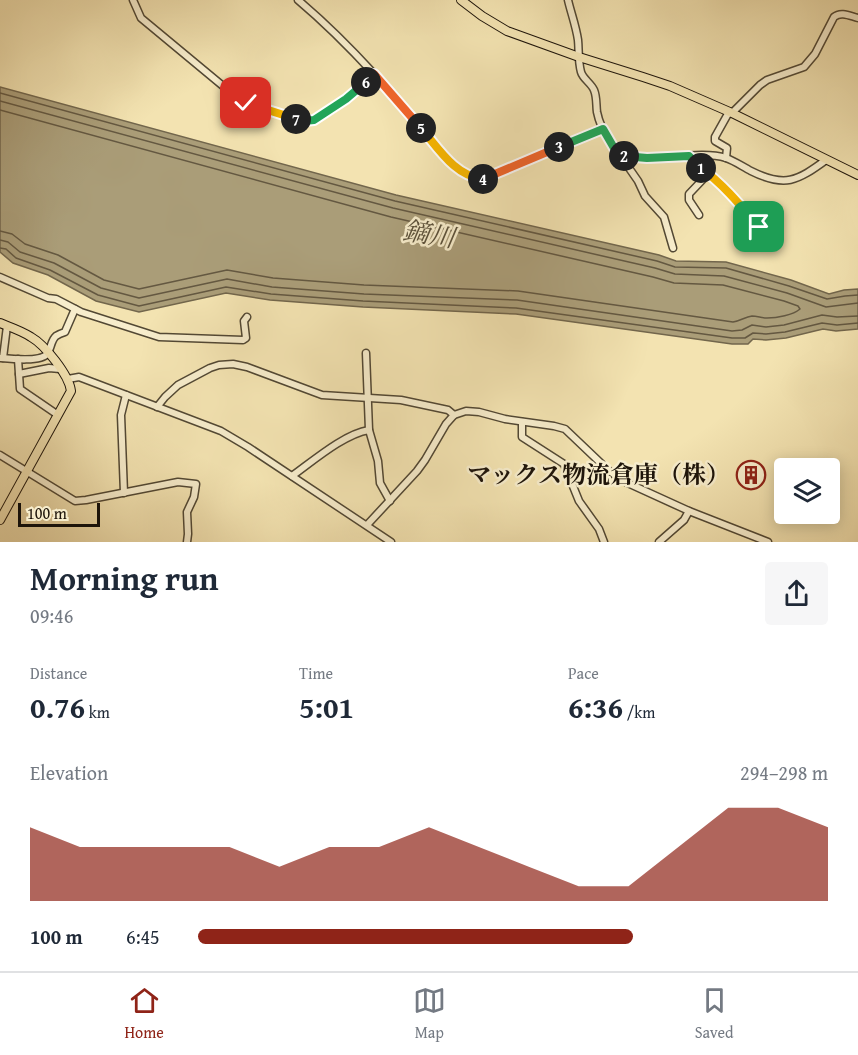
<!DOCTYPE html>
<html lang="en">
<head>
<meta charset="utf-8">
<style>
  :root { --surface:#fff; --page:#f6f6f7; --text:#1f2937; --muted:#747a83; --line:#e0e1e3; --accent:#8f2418 }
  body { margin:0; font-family:"Gentium Book Plus","Noto Serif JP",serif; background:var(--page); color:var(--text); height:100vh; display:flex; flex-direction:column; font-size:22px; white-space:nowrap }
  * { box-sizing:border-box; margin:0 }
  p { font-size:20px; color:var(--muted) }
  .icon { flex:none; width:33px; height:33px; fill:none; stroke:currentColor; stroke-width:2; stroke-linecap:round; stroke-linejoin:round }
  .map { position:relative; height:542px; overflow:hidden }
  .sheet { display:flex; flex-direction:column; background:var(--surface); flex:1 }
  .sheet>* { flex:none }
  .fabs { position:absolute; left:774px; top:458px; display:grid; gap:12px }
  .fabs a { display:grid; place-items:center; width:66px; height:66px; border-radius:6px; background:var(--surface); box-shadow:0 3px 15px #0003; font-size:30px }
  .scale { position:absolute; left:18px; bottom:15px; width:82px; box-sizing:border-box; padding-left:6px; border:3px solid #1d140a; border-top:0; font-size:16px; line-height:21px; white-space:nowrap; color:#1d140a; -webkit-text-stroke:4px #f7edcc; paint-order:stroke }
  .pin { position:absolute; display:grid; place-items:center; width:51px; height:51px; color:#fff; margin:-26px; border-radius:12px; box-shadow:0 3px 9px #0006 }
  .km { position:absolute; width:30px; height:30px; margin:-15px; border-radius:50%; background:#222; color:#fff; font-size:16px; line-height:30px; text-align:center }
  .round { display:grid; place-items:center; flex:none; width:63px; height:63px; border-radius:6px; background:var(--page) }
  .summary { display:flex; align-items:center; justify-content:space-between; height:102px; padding:0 30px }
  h1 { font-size:33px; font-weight:600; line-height:45px }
  .stats { display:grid; grid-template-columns:repeat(3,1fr); gap:9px; height:102px; padding:6px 30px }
  .stats div { display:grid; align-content:center }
  .stats b { font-size:30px; font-weight:600 }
  .stats small { font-size:16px; font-weight:400 }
  .stats p { font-size:16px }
  .chart { height:168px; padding:12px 30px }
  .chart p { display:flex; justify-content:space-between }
  .chart svg { width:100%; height:108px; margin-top:6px; fill:var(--accent); opacity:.7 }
  ul { padding:0 30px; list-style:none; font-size:20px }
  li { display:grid; grid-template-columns:96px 72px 1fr; align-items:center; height:45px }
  li i { height:15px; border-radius:8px; background:var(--accent) }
  .tabs { display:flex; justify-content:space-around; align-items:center; height:84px; border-top:2px solid var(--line); background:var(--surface); font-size:16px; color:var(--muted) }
  .tabs a { display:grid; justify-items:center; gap:3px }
  .tabs .active { color:var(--accent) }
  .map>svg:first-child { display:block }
  .water { fill:#aa9d78; stroke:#72664c; stroke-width:1.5 }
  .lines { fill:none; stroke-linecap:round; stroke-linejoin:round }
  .shore { stroke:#645841; stroke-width:1.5 }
  .minor-casing { stroke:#524834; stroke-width:9 }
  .major-casing { stroke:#1d140a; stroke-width:10 }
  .minor { stroke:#f7edcc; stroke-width:6 }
  .major { stroke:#f3e3b1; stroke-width:8 }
  .split-1-casing { stroke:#fff; stroke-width:12 }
  .split-2-casing { stroke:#fff; stroke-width:12 }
  .split-3-casing { stroke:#fff; stroke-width:12 }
  .split-4-casing { stroke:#fff; stroke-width:12 }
  .split-5-casing { stroke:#fff; stroke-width:12 }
  .split-6-casing { stroke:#fff; stroke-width:12 }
  .split-7-casing { stroke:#fff; stroke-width:12 }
  .split-8-casing { stroke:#fff; stroke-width:12 }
  .split-1 { stroke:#f5b400; stroke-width:8 }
  .split-2 { stroke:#22a559; stroke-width:8 }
  .split-3 { stroke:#22a559; stroke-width:8 }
  .split-4 { stroke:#f0652b; stroke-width:8 }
  .split-5 { stroke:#f5b400; stroke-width:8 }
  .split-6 { stroke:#f0652b; stroke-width:8 }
  .split-7 { stroke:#22a559; stroke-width:8 }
  .split-8 { stroke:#f5b400; stroke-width:8 }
  .labels { text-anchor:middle; stroke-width:5; stroke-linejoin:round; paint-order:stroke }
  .poi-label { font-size:24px; font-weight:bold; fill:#1d140a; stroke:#f7edcc; text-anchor:end }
  .water-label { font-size:26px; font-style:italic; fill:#5c523b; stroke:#f7edcc }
</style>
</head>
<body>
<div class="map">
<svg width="858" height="542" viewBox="0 0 858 542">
  <rect width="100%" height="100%" fill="#f3e3b1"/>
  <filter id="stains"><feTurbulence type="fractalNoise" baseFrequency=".00333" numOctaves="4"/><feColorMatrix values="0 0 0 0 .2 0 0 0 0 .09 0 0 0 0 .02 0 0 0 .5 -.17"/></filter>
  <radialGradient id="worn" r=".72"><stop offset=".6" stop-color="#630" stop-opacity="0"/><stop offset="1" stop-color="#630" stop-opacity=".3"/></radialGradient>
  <path class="water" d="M 0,87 L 396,195 L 659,255 L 676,261 L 726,262 L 791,280 L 829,294 L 844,290 L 858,289 L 858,329 L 836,331 L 823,329 L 786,338 L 766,340 L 753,339 L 748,344 L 732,344 L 516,314 L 363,307 L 270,300 L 226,293 L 139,312 L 96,301 L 48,275 L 13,263 L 0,252 Z"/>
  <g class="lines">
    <g class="shore">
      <path d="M 0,93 L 395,201 L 657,261 L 675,267 L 726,268 L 789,286 L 827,299 L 845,296 L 858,295"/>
      <path d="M 0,101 L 393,208 L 655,268 L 675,274 L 724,276 L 787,293 L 826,307 L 858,303"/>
      <path d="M 0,110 L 391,217 L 653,277 L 674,283 L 723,285 L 784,301 L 798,306 L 800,309 C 793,315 777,318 767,318 C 762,318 757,316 752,316 C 745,317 740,321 733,322 L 518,291 L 364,285 L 273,278 L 227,270 L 139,289 L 104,280 L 58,255 L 25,244 L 12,234 L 0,231"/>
      <path d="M 0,240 L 8,242 L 20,252 L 54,263 L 101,288 L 139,298 L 227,279 L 272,287 L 364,294 L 517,300 L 732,331 L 742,330 L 752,325 L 766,327 L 784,325 L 822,315 L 837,317 L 858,316"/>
      <path d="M 0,248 L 6,249 L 16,258 L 50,270 L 98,295 L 139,306 L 226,287 L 271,294 L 363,301 L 516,308 L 732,338 L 745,338 L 753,333 L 766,334 L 785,332 L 822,323 L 837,325 L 858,323"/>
    </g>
    <g class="minor-casing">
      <g id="minor">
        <path d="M 133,0 L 141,18 L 235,96 L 243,102 L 304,121 C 327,120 357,89 374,74"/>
        <path d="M 298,0 C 355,48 403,106 451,163 C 460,172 472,179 485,179 L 603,129"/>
        <path d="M 568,0 C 571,13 576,26 578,40 C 579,50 578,61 581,72 C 583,79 591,83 594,90 C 597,97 596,105 597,112 C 600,127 614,156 631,157 C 640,158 649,158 658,158 C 679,157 707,152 726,158 C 735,161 743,167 751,171 C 785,188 797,181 826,160"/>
        <path d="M 732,113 L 760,85 L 767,80 L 804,67 L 815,54 L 834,17 C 841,11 850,16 858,18"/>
        <path d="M 689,156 C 697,165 705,171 714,178 C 731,193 745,210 759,227"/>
        <path d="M 626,157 L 629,168 L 638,181 L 645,196 L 664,217 L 673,248"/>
        <path d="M 726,158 L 727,148 L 715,141 L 715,137 L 729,112"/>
        <path d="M 699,215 L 689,200 L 689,194 L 708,174"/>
        <path d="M 0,277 L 48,298 L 56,299 L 81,312 L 159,337 L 243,340 L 246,338 L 244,321 L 247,317"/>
        <path d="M 366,353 L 369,430 L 378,461 L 380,483 L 390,501"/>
        <path d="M 0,358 C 11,359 41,362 47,354 C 51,349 51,340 56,336 C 59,334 62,333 65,332 L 75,309"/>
        <path d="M 3,358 L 7,326"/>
        <path d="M 18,359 L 20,389 L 58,415"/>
        <path d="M 19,374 L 49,368 L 60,369"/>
        <path d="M 68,379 L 79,377 L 221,431 L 248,447 L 391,542"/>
        <path d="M 157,407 L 165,397 L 178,385 L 210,368 L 219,365 L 233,364 L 247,367 L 322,395 L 401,400 L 448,410 L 454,415"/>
        <path d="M 522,422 L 522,437 L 564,464 L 579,501 L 599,529 L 604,542"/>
        <path d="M 0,455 L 75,501 L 86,500 L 178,482 L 196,484 L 194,497 L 187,512 L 188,534 L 187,542"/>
        <path d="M 292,476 C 313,461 344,434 369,430"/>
        <path d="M 124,493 L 121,415 L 126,395"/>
        <path d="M 367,525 L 417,471 L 425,460 L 446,424 L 454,415 L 466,411 L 479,412 L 505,419 L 554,426 L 565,429 L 607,469 L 621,480 L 689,511 L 768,542"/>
        <path d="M 659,542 L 684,520 L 689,511"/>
      </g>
    </g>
    <g class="major-casing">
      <g id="major">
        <path d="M 461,0 L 482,16 L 507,31 L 579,57 L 643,77 L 670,86 L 732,113 L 858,175"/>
        <path d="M 0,323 C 10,327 22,331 31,337 C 45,345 69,375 71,391 L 0,520"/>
      </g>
    </g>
    <use href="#minor" class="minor"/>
    <use href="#major" class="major"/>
  </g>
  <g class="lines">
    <g class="split-1-casing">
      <path id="split-1" d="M 701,168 C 724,185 741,206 759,227"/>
    </g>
    <g class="split-2-casing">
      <path id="split-2" d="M 624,156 L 647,158 L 689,156 L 701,168"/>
    </g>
    <g class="split-3-casing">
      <path id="split-3" d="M 559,147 L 603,129 L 614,148 L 624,156"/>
    </g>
    <g class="split-4-casing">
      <path id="split-4" d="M 483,179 L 559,147"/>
    </g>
    <g class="split-5-casing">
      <path id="split-5" d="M 421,128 C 439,149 455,176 483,179"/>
    </g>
    <g class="split-6-casing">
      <path id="split-6" d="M 366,82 L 374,74 L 421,128"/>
    </g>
    <g class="split-7-casing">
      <path id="split-7" d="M 296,119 L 304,121 L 314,120 L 346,99 L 366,82"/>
    </g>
    <g class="split-8-casing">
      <path id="split-8" d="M 246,103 L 296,119"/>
    </g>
    <use href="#split-1" class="split-1"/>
    <use href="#split-2" class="split-2"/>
    <use href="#split-3" class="split-3"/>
    <use href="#split-4" class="split-4"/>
    <use href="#split-5" class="split-5"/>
    <use href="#split-6" class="split-6"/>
    <use href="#split-7" class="split-7"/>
    <use href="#split-8" class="split-8"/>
  </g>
  <defs>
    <g id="building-ring" transform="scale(1.5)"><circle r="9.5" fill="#f7edcc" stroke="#8f2418" stroke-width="1.5"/><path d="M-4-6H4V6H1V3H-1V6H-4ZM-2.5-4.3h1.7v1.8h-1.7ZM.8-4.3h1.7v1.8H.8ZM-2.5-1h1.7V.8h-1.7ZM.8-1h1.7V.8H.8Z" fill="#8f2418"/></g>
  </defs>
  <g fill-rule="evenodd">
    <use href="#building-ring" x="751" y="475"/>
  </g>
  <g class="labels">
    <g class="poi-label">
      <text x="730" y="483">マックス物流倉庫（株）</text>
    </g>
    <g class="water-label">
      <text transform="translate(429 234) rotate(9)" y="9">鏑川</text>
    </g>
  </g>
  <rect width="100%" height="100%" filter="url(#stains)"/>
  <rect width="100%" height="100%" fill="url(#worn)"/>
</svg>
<div class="fabs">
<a><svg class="icon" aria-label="layers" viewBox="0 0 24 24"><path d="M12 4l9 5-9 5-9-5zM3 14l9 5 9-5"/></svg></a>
</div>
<div class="scale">100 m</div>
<div class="pin" style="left:759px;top:227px;background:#1e9e55"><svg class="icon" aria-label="arrive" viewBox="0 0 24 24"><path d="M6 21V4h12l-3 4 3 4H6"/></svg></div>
<div class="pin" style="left:246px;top:103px;background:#d93025"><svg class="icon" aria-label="check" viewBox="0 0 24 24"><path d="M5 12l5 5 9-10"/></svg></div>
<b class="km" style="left:701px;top:168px">1</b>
<b class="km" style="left:624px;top:156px">2</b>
<b class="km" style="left:559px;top:147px">3</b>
<b class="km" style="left:483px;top:179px">4</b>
<b class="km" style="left:421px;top:128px">5</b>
<b class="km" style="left:366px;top:82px">6</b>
<b class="km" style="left:296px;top:119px">7</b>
</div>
<section class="sheet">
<div class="summary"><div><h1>Morning run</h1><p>09:46</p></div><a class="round"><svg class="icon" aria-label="share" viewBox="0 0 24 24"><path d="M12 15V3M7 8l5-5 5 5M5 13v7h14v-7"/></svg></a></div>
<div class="stats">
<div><p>Distance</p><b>0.76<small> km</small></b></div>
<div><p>Time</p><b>5:01</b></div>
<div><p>Pace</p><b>6:36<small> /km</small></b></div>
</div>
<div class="chart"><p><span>Elevation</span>294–298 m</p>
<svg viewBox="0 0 160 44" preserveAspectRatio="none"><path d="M0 44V14L10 22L20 22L30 22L40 22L50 30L60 22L70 22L80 14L90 22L100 30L110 38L120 38L130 22L140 6L150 6L160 14V44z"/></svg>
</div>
<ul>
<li><b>100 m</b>6:45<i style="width:69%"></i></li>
</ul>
</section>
<nav class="tabs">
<a class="active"><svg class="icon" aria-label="home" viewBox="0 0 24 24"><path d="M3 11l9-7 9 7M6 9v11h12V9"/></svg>Home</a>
<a><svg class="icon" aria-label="map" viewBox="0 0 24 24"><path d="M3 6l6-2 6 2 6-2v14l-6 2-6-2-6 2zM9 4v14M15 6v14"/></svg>Map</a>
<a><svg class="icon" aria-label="saved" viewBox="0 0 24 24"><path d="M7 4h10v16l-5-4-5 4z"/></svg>Saved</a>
</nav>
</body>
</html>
